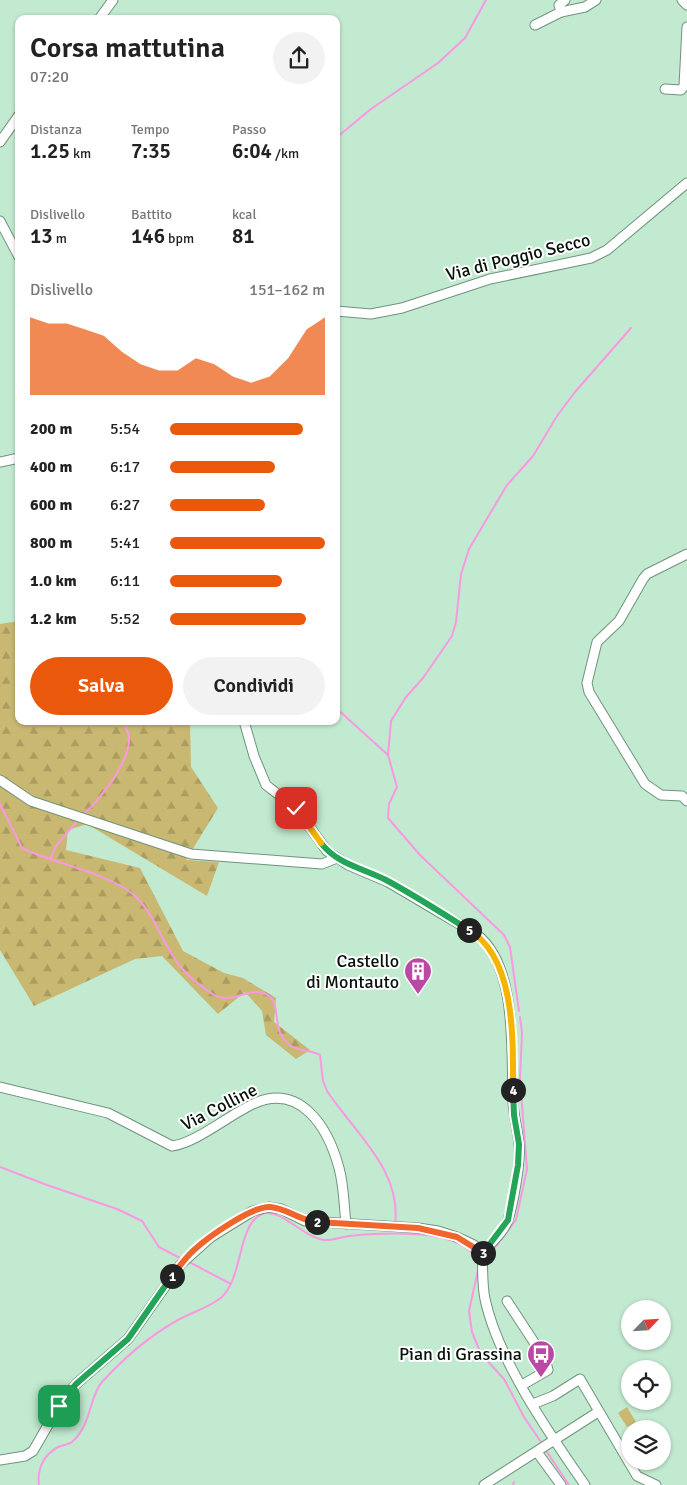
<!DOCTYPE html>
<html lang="it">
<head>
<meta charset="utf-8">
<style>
  :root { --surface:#fff; --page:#f2f2f2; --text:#222; --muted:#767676; --accent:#ea580c }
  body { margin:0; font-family:Signika,sans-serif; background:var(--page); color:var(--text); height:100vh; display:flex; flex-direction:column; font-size:19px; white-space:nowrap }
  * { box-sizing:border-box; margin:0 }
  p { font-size:16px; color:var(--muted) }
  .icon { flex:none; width:28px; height:28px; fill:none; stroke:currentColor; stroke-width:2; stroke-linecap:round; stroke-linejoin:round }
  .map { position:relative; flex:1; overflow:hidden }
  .details { position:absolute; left:15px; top:15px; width:325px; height:710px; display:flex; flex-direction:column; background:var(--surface); border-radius:10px; box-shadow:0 1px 4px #0004 }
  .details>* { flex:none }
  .needle { width:32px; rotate:65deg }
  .buttons { position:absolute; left:621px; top:1300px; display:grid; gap:10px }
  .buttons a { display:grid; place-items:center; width:50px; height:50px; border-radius:50%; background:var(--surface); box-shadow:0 1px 4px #0004; font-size:25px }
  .pin { position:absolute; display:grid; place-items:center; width:42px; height:42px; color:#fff; margin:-21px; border-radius:10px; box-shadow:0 2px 8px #0006 }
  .km { position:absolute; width:25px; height:25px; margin:-12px; border-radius:50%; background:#222; color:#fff; font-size:14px; line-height:25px; text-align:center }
  .round { display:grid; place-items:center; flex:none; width:52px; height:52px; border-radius:26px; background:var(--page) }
  .summary { display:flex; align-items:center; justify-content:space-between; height:85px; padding:0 15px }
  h1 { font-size:28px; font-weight:600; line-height:38px }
  .figures { display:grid; grid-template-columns:repeat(3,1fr); gap:8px; height:85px; padding:5px 15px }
  .figures div { display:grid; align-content:center }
  .figures b { font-size:21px; font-weight:600 }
  .figures small { font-size:14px; font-weight:400 }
  .figures p { font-size:14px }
  .chart { height:140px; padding:10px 15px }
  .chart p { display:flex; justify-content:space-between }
  .chart svg { width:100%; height:90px; margin-top:5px; fill:var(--accent); opacity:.7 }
  .action { display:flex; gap:10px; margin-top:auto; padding:10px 15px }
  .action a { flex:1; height:58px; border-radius:30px; background:var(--accent); color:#fff; font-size:20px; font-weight:600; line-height:58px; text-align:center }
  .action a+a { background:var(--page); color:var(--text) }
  ul { padding:0 15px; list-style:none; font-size:16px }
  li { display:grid; grid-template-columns:80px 60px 1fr; align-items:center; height:38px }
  li i { height:12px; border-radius:6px; background:var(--accent) }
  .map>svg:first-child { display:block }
  .forest { fill:url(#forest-firs) }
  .park { fill:#c9b871 }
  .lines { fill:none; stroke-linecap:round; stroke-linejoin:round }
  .stream { stroke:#fb98e3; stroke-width:2 }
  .minor-casing { stroke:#6f947c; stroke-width:11 }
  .minor { stroke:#fff; stroke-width:9 }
  .split-1-casing { stroke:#fff; stroke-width:10 }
  .split-2-casing { stroke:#fff; stroke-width:10 }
  .split-3-casing { stroke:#fff; stroke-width:10 }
  .split-4-casing { stroke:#fff; stroke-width:10 }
  .split-5-casing { stroke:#fff; stroke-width:10 }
  .split-6-casing { stroke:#fff; stroke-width:10 }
  .split-7-casing { stroke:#fff; stroke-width:10 }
  .split-1 { stroke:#22a559; stroke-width:6 }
  .split-2 { stroke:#f0652b; stroke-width:6 }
  .split-3 { stroke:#f0652b; stroke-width:6 }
  .split-4 { stroke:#22a559; stroke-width:6 }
  .split-5 { stroke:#f5b400; stroke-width:6 }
  .split-6 { stroke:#22a559; stroke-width:6 }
  .split-7 { stroke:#f5b400; stroke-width:6 }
  .labels { text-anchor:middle; stroke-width:4; stroke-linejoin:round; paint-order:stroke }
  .street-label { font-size:18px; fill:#05120a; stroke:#fff }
  .poi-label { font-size:18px; fill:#05120a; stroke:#fff; text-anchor:end }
</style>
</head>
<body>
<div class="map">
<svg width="687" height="1485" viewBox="0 0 687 1485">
  <defs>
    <pattern id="forest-firs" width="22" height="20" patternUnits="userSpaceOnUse" patternTransform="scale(1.25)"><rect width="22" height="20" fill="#c9b871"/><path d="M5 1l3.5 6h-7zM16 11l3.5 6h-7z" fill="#ab9d60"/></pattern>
  </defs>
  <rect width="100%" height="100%" fill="#c2ead0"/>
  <path class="forest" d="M 19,621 L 19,721 L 190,721 L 191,767 L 218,808 L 186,860 L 219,862 L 207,896 L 87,824 L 68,830 L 66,850 L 140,868 L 183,951 L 224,973 L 243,978 L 276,998 L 274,1022 L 310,1050 L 296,1059 L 266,1035 L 262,1011 L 245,992 L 218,1014 L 162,956 L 135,959 L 34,1006 L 0,950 L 0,624 Z"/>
  <path class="park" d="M 627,1407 L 636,1422 L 627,1427 L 618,1413 Z"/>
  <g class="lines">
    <g class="stream">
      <path d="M 336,138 L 371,109 L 438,63 L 465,38 L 486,0"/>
      <path d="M 336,708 L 388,755"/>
      <path d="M 0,804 L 22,848 C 55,864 113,874 137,898 C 155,916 161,939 175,959 C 184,974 199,985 214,995 C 232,1006 253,983 269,996 C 282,1006 270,1032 291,1046 C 300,1052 311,1050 320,1055 L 323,1081 L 327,1091 C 354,1132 402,1170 395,1224"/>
      <path d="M 83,815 C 100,799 131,762 129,736 C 128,732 125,726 123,721"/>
      <path d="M 50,860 L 56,846 L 78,820"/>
      <path d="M 519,1011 L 510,947 L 504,935 L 420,855 L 388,818 L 389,804 L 397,787 L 388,755 L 391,721 L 406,697 L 423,678 L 452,636 L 456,622 L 461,574 L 469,549 L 507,485 L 533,456 L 557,416 L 575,392 L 631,328"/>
      <path d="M 0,1167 L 47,1185 L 117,1209 L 142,1221 L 159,1247 L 180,1258"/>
      <path d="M 487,1258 L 516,1220 L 527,1169 L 520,1079 L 522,1033 L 520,1017"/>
      <path d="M 189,1262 L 231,1284"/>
      <path d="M 478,1270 L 469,1311 L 472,1332 L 481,1354 L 504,1379 L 524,1417 L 543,1445"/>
      <path d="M 545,1449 L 569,1485"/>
      <path d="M 39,1485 C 37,1470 43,1455 58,1447 C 62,1445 68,1445 72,1442 C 92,1424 89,1397 102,1382 C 124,1358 149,1336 178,1320 C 191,1313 206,1308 218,1300 C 244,1283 236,1225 262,1214 C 281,1207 306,1241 327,1240 C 334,1240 341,1237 349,1236 C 381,1233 465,1226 478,1263"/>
      <path d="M 513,1485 L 514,1482"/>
    </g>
    <g class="minor-casing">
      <g id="minor">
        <path d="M 682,0 L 687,5"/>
        <path d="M 561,12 L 585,7 L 596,0"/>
        <path d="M 99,19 L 113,0"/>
        <path d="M 535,25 L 561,12 L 559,5 L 565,0"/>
        <path d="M 665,89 L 681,90 L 684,86 L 687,27"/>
        <path d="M 0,142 L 19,115"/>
        <path d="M 0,221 L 19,257"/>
        <path d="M 336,311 L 371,314 L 402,308 L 490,279 L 591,258 L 607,250 L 687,183"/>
        <path d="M 0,462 L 19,458"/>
        <path d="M 687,554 L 647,574 L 643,579 L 619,621 L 597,642 L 587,683 L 589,692 L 645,784 L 661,795 L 682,796 L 687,801"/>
        <path d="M 244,721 L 254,756 L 266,785 L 296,808 L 327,851 L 348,865 L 388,882 L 476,934 C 518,965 511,1053 513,1100 C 513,1115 518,1130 519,1145 C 521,1162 513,1204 508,1220 C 503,1233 491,1243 482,1253"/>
        <path d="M 0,780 L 31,801 L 191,854 L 322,864 L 337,858"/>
        <path d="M 0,1087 L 108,1113 L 172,1146 C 196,1143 229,1115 253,1104 C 300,1082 328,1127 339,1168 C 344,1186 344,1206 346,1224"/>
        <path d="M 482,1253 C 483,1268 482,1285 485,1299 C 498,1360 549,1433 585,1485"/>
        <path d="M 507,1301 L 545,1359 L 548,1370 L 522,1385"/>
        <path d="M 533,1404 L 553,1396 L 580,1379 L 637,1476 L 656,1485"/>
        <path d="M 537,1452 L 561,1485"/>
        <path d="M 0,1460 L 25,1456 L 33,1451 L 59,1406 L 76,1384 L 128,1339 L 181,1264 L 211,1237 L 253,1211 L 269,1207 L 281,1209 L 305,1221 L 418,1228 L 438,1231 L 457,1237 L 474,1245 L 482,1253"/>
        <path d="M 484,1485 L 598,1412"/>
      </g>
    </g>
    <use href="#minor" class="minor"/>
  </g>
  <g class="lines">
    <g class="split-1-casing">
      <path id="split-1" d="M 59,1406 L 76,1384 L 128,1339 L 172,1276"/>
    </g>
    <g class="split-2-casing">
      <path id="split-2" d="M 172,1276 C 179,1267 185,1258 194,1250 C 208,1237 252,1206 270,1207 C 287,1208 300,1221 317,1222"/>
    </g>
    <g class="split-3-casing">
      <path id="split-3" d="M 317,1222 L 418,1228 L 457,1237 L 483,1253"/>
    </g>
    <g class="split-4-casing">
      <path id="split-4" d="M 483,1253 L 508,1220 L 518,1165 L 519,1144 L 514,1115 L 513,1090"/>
    </g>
    <g class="split-5-casing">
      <path id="split-5" d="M 469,930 C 516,958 513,1041 513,1090"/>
    </g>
    <g class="split-6-casing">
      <path id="split-6" d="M 321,843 C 338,865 363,868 386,880 C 414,895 442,913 469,930"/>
    </g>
    <g class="split-7-casing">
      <path id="split-7" d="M 296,808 L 321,843"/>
    </g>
    <use href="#split-1" class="split-1"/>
    <use href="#split-2" class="split-2"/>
    <use href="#split-3" class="split-3"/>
    <use href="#split-4" class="split-4"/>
    <use href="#split-5" class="split-5"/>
    <use href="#split-6" class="split-6"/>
    <use href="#split-7" class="split-7"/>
  </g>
  <defs>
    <g id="building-pin" transform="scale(1.4375)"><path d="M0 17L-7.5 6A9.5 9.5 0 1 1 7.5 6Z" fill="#bb49a4" stroke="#fff"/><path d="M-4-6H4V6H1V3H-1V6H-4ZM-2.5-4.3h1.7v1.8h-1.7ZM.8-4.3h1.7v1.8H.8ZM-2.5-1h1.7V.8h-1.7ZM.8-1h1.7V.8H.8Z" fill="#fff"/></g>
    <g id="bus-pin" transform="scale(1.4375)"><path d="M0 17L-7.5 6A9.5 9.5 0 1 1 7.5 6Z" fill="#bb49a4" stroke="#fff"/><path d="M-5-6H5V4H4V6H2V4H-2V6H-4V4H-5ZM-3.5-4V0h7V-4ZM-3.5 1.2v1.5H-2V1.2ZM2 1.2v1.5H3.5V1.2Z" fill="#fff"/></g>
  </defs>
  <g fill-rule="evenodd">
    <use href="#building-pin" x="418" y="971"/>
    <use href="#bus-pin" x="541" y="1354"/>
  </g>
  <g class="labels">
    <g class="street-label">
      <text transform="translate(518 257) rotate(-14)" y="6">Via di Poggio Secco</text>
      <text transform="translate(219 1107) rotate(-27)" y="6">Via Colline</text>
    </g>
    <g class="poi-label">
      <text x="399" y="967">Castello<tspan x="399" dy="21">di Montauto</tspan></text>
      <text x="522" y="1360">Pian di Grassina</text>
    </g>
  </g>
</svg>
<div class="buttons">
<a><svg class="needle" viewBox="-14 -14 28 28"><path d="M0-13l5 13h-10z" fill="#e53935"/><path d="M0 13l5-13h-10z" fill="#767676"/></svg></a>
<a><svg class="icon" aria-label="locate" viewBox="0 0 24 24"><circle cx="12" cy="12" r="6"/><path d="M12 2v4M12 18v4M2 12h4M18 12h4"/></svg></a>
<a><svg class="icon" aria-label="layers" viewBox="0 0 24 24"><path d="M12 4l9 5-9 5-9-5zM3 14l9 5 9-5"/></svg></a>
</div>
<div class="pin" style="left:59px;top:1406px;background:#1e9e55"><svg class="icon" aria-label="arrive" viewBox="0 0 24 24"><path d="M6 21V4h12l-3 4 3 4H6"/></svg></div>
<div class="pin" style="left:296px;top:808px;background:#d93025"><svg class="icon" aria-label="check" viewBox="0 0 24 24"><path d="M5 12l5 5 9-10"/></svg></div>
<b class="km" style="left:172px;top:1276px">1</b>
<b class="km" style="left:317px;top:1222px">2</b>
<b class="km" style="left:483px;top:1253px">3</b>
<b class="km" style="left:513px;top:1090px">4</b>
<b class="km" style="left:469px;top:930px">5</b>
<section class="details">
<div class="summary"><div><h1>Corsa mattutina</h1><p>07:20</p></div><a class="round"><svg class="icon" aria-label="share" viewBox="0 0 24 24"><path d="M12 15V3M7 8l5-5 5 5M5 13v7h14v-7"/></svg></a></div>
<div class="figures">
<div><p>Distanza</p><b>1.25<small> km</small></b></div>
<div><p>Tempo</p><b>7:35</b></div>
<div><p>Passo</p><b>6:04<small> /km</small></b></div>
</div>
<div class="figures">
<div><p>Dislivello</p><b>13<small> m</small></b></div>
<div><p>Battito</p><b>146<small> bpm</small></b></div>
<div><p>kcal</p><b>81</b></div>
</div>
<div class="chart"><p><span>Dislivello</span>151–162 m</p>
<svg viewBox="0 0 160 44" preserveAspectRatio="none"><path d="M0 44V6L10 9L20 9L30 12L40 15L50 23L60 29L70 32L80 32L90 26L100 29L110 35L120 38L130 35L140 26L150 12L160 6V44z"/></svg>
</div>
<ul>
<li><b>200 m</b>5:54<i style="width:86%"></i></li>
<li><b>400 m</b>6:17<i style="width:68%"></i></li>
<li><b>600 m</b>6:27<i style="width:61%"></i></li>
<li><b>800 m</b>5:41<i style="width:100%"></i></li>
<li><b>1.0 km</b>6:11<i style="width:72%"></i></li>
<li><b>1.2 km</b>5:52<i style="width:88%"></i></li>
</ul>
<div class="action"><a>Salva</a><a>Condividi</a></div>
</section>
</div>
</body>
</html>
